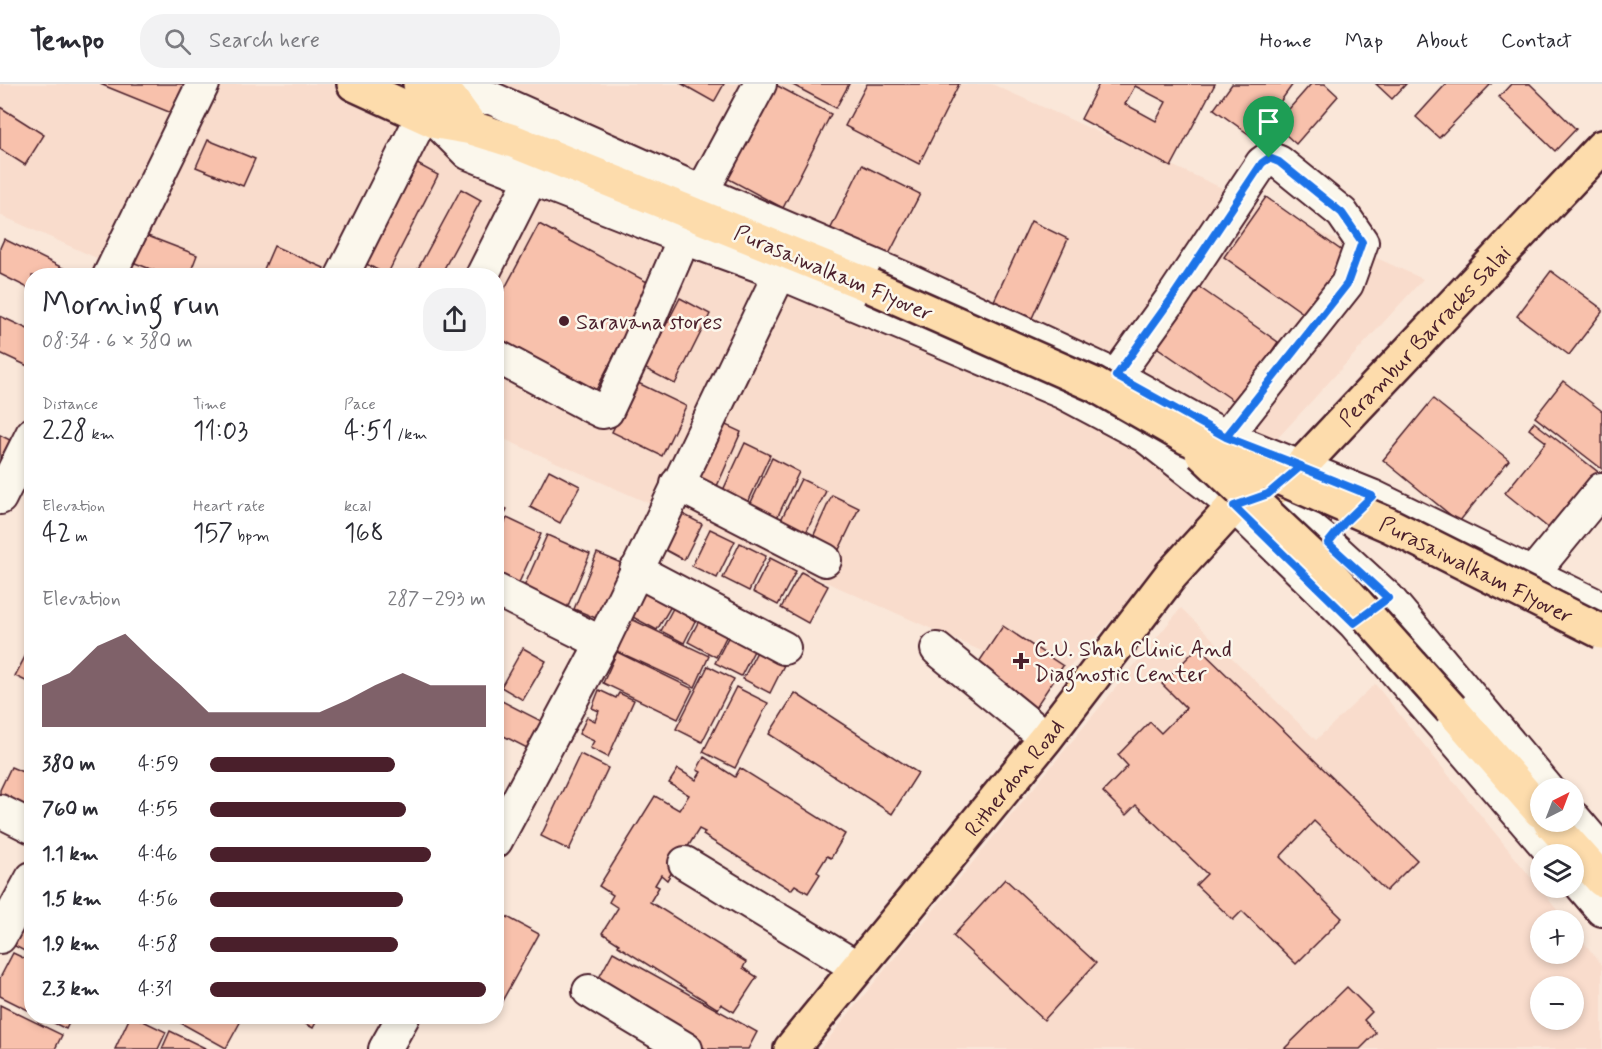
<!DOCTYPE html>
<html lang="en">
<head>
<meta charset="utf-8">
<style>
  :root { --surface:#fff; --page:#f2f2f3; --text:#2b2b33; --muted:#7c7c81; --line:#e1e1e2; --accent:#4a1f2b }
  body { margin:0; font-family:Mynerve,sans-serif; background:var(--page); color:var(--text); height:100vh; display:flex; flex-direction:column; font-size:22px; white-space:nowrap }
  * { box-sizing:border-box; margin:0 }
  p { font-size:20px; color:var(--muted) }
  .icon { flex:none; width:33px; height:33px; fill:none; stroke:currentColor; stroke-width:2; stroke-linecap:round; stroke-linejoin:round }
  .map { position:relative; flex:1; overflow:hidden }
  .drawer { position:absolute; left:24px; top:184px; width:480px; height:756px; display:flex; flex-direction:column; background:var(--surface); border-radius:24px; box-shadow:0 3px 9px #0003 }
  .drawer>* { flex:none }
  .needle { width:39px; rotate:42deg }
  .tools { position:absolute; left:1530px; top:694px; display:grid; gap:12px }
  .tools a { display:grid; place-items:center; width:54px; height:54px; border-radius:50%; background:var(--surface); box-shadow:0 3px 9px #0003; font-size:30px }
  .pin { position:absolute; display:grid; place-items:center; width:51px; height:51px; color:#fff; margin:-62px -26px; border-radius:50% 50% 50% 0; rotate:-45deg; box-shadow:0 0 6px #0007 }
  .pin .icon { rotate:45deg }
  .round { display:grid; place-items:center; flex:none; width:63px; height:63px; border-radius:24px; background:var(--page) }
  .overview { display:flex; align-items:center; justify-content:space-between; height:102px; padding:0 18px }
  h1 { font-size:33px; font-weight:600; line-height:45px }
  .stats { display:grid; grid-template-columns:repeat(3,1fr); gap:9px; height:102px; padding:6px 18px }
  .stats div { display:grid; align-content:center }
  .stats b { font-size:26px; font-weight:600 }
  .stats small { font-size:16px; font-weight:400 }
  .stats p { font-size:16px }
  .chart { height:168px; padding:12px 18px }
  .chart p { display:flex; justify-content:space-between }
  .chart svg { width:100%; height:108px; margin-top:6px; fill:var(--accent); opacity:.7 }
  ul { padding:0 18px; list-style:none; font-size:20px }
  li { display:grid; grid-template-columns:96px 72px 1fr; align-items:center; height:45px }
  li i { height:15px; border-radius:8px; background:var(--accent) }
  header { display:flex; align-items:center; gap:36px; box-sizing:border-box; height:84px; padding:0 30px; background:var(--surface); border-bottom:2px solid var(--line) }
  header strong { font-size:28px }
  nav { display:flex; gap:33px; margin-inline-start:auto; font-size:21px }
  .search { width:420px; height:54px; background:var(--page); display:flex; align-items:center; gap:15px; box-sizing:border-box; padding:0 21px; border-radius:24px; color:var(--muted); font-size:22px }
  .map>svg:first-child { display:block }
  .built { fill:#f9dccc; fill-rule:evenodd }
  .building { fill:#f8c1ac; stroke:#4a1f2b; stroke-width:1.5; fill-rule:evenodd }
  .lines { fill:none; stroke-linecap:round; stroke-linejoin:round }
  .minor-casing { stroke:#4a1f2b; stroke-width:36 }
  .major-casing { stroke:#4a1f2b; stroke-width:38 }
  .minor { stroke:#fbf7ec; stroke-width:32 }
  .major { stroke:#fddcac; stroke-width:33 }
  .major-bridge-casing { stroke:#4a1f2b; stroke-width:38; stroke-linecap:butt }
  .major-bridge { stroke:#fddcac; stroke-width:33 }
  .route-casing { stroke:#fff; stroke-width:12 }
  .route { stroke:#1a73e8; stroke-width:8 }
  .poi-dot { fill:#4a1f2b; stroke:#fbf7ec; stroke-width:2 }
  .labels { text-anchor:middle; stroke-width:5; stroke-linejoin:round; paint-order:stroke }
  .street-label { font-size:22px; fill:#4a1f2b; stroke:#fbf7ec }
  .poi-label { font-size:22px; fill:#4a1f2b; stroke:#fbf7ec; text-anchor:start }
</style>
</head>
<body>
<header>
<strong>Tempo</strong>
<div class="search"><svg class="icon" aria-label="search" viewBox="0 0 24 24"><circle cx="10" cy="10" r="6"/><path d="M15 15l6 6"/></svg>Search here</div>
<nav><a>Home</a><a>Map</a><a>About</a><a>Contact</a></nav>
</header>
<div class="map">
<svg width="1602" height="965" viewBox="0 0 1602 965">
  <rect width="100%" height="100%" fill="#fae7d9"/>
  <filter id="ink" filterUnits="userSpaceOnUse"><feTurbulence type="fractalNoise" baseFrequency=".0167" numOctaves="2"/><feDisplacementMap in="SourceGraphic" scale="12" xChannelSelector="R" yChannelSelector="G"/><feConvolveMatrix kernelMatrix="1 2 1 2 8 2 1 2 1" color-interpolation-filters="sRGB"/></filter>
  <g filter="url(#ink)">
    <g class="built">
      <path d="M 0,0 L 992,0 L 1423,195 L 1054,599 L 497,352 L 496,192 L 137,192 L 0,131 Z"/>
      <path d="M 1181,524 L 1316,656 L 1375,600 L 1566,837 L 1540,837 L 1540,870 L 1574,870 L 1574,846 L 1602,881 L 1602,965 L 820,965 ZM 1540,903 L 1574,903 L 1574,936 L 1540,936 Z"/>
    </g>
    <g class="building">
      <path d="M 100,0 L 186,0 L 174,30 Z"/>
      <path d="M 682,0 L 724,0 L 714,18 Z"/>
      <path d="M 774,0 L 831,30 L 783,124 L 725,93 Z"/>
      <path d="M 791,0 L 849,0 L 836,24 Z"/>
      <path d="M 867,0 L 959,0 L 919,80 L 845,42 Z"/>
      <path d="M 1099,0 L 1215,0 L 1171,83 L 1081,35 ZM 1135,2 L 1166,18 L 1156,37 L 1125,20 Z"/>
      <path d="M 1232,0 L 1293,0 L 1254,54 L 1214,25 Z"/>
      <path d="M 1311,0 L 1325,0 L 1338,12 L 1296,60 L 1275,41 Z"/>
      <path d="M 1376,0 L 1406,0 L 1392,15 Z"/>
      <path d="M 1446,0 L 1491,0 L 1439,54 L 1416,33 Z"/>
      <path d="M 1511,0 L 1530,0 L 1576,45 L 1555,67 L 1499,13 Z"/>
      <path d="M 0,23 L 44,51 L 25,81 L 0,65 Z"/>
      <path d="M 208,56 L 255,75 L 243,102 L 196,83 Z"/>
      <path d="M 408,75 L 438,91 L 387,191 L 357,175 Z"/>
      <path d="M 862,81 L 920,110 L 887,174 L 830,146 Z"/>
      <path d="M 461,105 L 481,116 L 440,192 L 414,192 Z"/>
      <path d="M 1266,113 L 1352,174 L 1310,234 L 1224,173 Z"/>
      <path d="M 1031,137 L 1068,155 L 1032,234 L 994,217 Z"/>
      <path d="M 539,140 L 651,200 L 596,306 L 496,253 L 496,221 Z"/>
      <path d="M 140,149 L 197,171 L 189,192 L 168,192 L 130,177 Z"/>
      <path d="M 4,155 L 79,192 L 32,192 L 32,206 L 0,190 L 0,164 Z"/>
      <path d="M 274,162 L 324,184 L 321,192 L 261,192 Z"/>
      <path d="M 1551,187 L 1602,225 L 1602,228 L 1569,271 L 1517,232 Z"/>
      <path d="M 1193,199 L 1278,258 L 1237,319 L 1151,259 Z"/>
      <path d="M 680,214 L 710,230 L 675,300 L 644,284 Z"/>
      <path d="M 0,232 L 32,247 L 32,284 L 0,269 Z"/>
      <path d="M 1563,297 L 1602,327 L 1602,385 L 1535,333 Z"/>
      <path d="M 636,298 L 686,322 L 662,372 L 612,348 Z"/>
      <path d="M 1433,315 L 1509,376 L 1459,438 L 1383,376 Z"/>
      <path d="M 715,336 L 741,348 L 713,411 L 687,399 Z"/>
      <path d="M 1534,338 L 1602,391 L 1557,451 L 1505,409 L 1546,358 L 1529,345 Z"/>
      <path d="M 0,351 L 10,356 L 0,376 Z"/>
      <path d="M 745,359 L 770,371 L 744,427 L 719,415 Z"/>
      <path d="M 772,374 L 799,388 L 773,442 L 746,429 Z"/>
      <path d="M 549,386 L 580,402 L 560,439 L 530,423 Z"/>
      <path d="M 801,395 L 826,407 L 801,459 L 776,446 Z"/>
      <path d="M 832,411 L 859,424 L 834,476 L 808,464 Z"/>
      <path d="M 496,420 L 507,425 L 496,446 Z"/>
      <path d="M 677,427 L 702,440 L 684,476 L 658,462 Z"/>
      <path d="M 507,434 L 541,450 L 517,503 L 496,493 L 496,457 Z"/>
      <path d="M 710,445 L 735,457 L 717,494 L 692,482 Z"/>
      <path d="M 547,451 L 590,470 L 567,524 L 523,505 Z"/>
      <path d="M 740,459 L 766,472 L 749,507 L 723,494 Z"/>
      <path d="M 597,469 L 621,479 L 598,535 L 574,525 Z"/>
      <path d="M 770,474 L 796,487 L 778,521 L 753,508 Z"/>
      <path d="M 801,488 L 828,502 L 808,539 L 781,524 Z"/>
      <path d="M 649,496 L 677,512 L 657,546 L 629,531 Z"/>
      <path d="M 680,511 L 702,523 L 684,559 L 661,547 Z"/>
      <path d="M 705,525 L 733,539 L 716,573 L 688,558 Z"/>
      <path d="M 627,533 L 709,572 L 695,603 L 612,565 Z"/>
      <path d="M 1003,542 L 1063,582 L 1035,624 L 975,584 Z"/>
      <path d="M 733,544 L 759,557 L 741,592 L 715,579 Z"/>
      <path d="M 761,560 L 788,573 L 770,609 L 743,595 Z"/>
      <path d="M 1198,563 L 1417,776 L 1386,807 L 1314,737 L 1280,773 L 1342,834 L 1296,880 L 1242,827 L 1233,836 L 1196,801 L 1207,790 L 1136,721 L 1126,731 L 1103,708 L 1128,682 L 1118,671 L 1150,638 L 1161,649 L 1186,624 L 1162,600 Z"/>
      <path d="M 523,564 L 546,577 L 523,616 L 501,603 Z"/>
      <path d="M 29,565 L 32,566 L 32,600 L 15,592 Z"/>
      <path d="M 617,568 L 693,605 L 678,635 L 603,599 Z"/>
      <path d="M 708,582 L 734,595 L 702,658 L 676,645 Z"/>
      <path d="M 736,603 L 768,619 L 735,684 L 703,668 Z"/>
      <path d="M 599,606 L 616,614 L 619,609 L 634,616 L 608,673 L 590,664 L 594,657 L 579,650 L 587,633 L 595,637 L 599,627 L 592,624 Z"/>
      <path d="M 795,609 L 918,689 L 892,730 L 769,650 Z"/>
      <path d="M 496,614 L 543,638 L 529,665 L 496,648 Z"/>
      <path d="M 580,670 L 608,684 L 569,766 L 541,752 Z"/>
      <path d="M 704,673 L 735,693 L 740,684 L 845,750 L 831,774 L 827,772 L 817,788 L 820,790 L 808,809 L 795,801 L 791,806 L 703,751 L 705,748 L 699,745 L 667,796 L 661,791 L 655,801 L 659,803 L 650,818 L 746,878 L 743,884 L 757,893 L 734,928 L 721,920 L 718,925 L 618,862 L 619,860 L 602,849 L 618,824 L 609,818 L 613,811 L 599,802 L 655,712 L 679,726 L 689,711 L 669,699 L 678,685 L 696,696 L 701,688 L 697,686 Z"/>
      <path d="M 11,683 L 32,692 L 32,730 L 0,715 L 0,706 Z"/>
      <path d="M 1005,795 L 1096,879 L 1044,936 L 953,852 Z"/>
      <path d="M 32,819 L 32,871 L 11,860 Z"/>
      <path d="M 496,827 L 539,850 L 496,928 Z"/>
      <path d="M 613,868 L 757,948 L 748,965 L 706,965 L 594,903 Z"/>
      <path d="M 13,869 L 32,878 L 32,928 L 0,912 L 0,894 Z"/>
      <path d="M 1347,903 L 1372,928 L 1364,936 L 1376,949 L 1360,965 L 1284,965 Z"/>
      <path d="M 0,921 L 62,951 L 55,965 L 0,965 Z"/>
      <path d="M 42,933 L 72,933 L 66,945 Z"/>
      <path d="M 130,933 L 135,933 L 166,948 L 158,965 L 115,965 Z"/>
      <path d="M 170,933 L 243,933 L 226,964 Z"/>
      <path d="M 293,933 L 319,933 L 313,944 Z"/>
      <path d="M 170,947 L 207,965 L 162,965 Z"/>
    </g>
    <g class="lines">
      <g class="minor-casing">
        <g id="minor">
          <path d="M 450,14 L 491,14 L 702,108 L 913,198 L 1116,292 L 1226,353 L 1372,412 L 1602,524"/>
          <path d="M 437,38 L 468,69 L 684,154 L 780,189 L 916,246 L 1064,309 L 1145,352 L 1234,422 L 1354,539 L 1554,771"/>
          <path d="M 702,108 L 760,0"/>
          <path d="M 109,192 L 203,0"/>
          <path d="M 342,192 L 423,31"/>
          <path d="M 482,192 L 532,93"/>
          <path d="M 496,272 L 596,325 L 602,328 L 607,327 L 638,261 L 684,154"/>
          <path d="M 1116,292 L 1172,214 L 1262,79 L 1269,74 L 1279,78 L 1342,129 L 1362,158 L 1347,200 L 1226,353"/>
          <path d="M 677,400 L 825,476"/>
          <path d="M 1268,410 L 1328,459 L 1388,514 L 1548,705"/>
          <path d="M 0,414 L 32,350"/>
          <path d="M 636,486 L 784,564"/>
          <path d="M 1533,489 L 1602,405"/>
          <path d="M 496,506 L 602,559"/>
          <path d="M 937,565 L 1046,654"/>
          <path d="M 0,727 L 32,743"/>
          <path d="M 1574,734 L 1602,767"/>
          <path d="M 496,757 L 602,559 L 780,189"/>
          <path d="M 685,779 L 858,884"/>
          <path d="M 1574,793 L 1602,826"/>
          <path d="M 0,853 L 32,794"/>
          <path d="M 589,907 L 686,965"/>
          <path d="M 385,965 L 403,933"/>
        </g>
      </g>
      <g class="major-casing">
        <g id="major">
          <path d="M 354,0 L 437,38 L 472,44 L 513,57 L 871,202"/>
          <path d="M 420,0 L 450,14 L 472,44"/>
          <path d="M 1451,625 L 1540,727"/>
          <path d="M 1550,738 L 1602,796"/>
          <path id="s1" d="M 791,965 L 1046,654 L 1171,491 L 1234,422 L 1268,410 L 1301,382 L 1602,63"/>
        </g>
      </g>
      <use href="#minor" class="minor"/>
      <use href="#major" class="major"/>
      <g class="major-bridge-casing">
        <g id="major-bridge">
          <path id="s2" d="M 871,202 L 1095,301 L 1186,353 L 1389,441 L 1602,548"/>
          <path d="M 1202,369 L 1330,490 L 1451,625"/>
        </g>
      </g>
      <use href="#major-bridge" class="major-bridge"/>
    </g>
  </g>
  <g class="lines" filter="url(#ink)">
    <g class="route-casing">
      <path id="route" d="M 1269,74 L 1262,79 L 1172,214 L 1116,292 L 1226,353 L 1301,382 L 1268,410 L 1234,422 L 1354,539 L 1388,514 L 1328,459 L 1345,438 L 1372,412 L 1226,353 L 1347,200 L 1362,158 L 1342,129 L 1279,78 L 1269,74"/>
    </g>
    <use href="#route" class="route"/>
  </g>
  <g class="poi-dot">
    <circle cx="564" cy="237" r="6"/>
    <path d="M1018 568h6v6h6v6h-6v6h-6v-6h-6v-6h6z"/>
  </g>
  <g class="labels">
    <g class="street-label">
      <text transform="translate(834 188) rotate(23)" y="8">Purasaiwalkam Flyover</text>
      <text dy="8" stroke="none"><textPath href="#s1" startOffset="960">Perambur Barracks Salai</textPath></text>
      <text dy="8" stroke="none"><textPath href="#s2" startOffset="669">Purasaiwalkam Flyover</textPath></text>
      <text dy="8" stroke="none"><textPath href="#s1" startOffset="351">Ritherdon Road</textPath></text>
    </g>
    <g class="poi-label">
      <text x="576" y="245">Saravana stores</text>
      <text x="1034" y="572">C.U. Shah Clinic And<tspan x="1034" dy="25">Diagnostic Center</tspan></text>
    </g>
  </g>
</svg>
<div class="tools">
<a><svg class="needle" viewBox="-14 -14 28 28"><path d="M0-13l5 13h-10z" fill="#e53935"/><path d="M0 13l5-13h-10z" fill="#7c7c81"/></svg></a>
<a><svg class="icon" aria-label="layers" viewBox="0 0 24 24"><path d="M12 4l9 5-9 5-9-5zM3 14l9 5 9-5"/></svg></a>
<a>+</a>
<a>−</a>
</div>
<div class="pin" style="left:1269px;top:74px;background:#1e9e55"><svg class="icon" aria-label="arrive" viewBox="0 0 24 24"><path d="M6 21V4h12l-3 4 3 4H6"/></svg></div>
<section class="drawer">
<div class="overview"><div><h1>Morning run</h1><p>08:34 · 6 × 380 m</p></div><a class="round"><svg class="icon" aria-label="share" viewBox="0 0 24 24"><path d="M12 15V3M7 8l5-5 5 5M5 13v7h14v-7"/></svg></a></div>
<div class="stats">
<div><p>Distance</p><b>2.28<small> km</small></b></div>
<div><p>Time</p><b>11:03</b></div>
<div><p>Pace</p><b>4:51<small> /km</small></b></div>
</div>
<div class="stats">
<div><p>Elevation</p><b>42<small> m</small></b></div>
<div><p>Heart rate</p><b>157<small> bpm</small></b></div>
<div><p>kcal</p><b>168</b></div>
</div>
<div class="chart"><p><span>Elevation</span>287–293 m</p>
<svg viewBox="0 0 160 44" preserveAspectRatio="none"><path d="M0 44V27L10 22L20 11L30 6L40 17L50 27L60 38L70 38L80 38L90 38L100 38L110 33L120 27L130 22L140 27L150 27L160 27V44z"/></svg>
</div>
<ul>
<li><b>380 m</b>4:59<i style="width:67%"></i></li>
<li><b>760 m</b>4:55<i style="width:71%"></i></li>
<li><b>1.1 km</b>4:46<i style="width:80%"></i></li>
<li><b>1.5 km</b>4:56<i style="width:70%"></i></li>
<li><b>1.9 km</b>4:58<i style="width:68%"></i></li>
<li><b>2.3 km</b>4:31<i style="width:100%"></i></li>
</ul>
</section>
</div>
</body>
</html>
